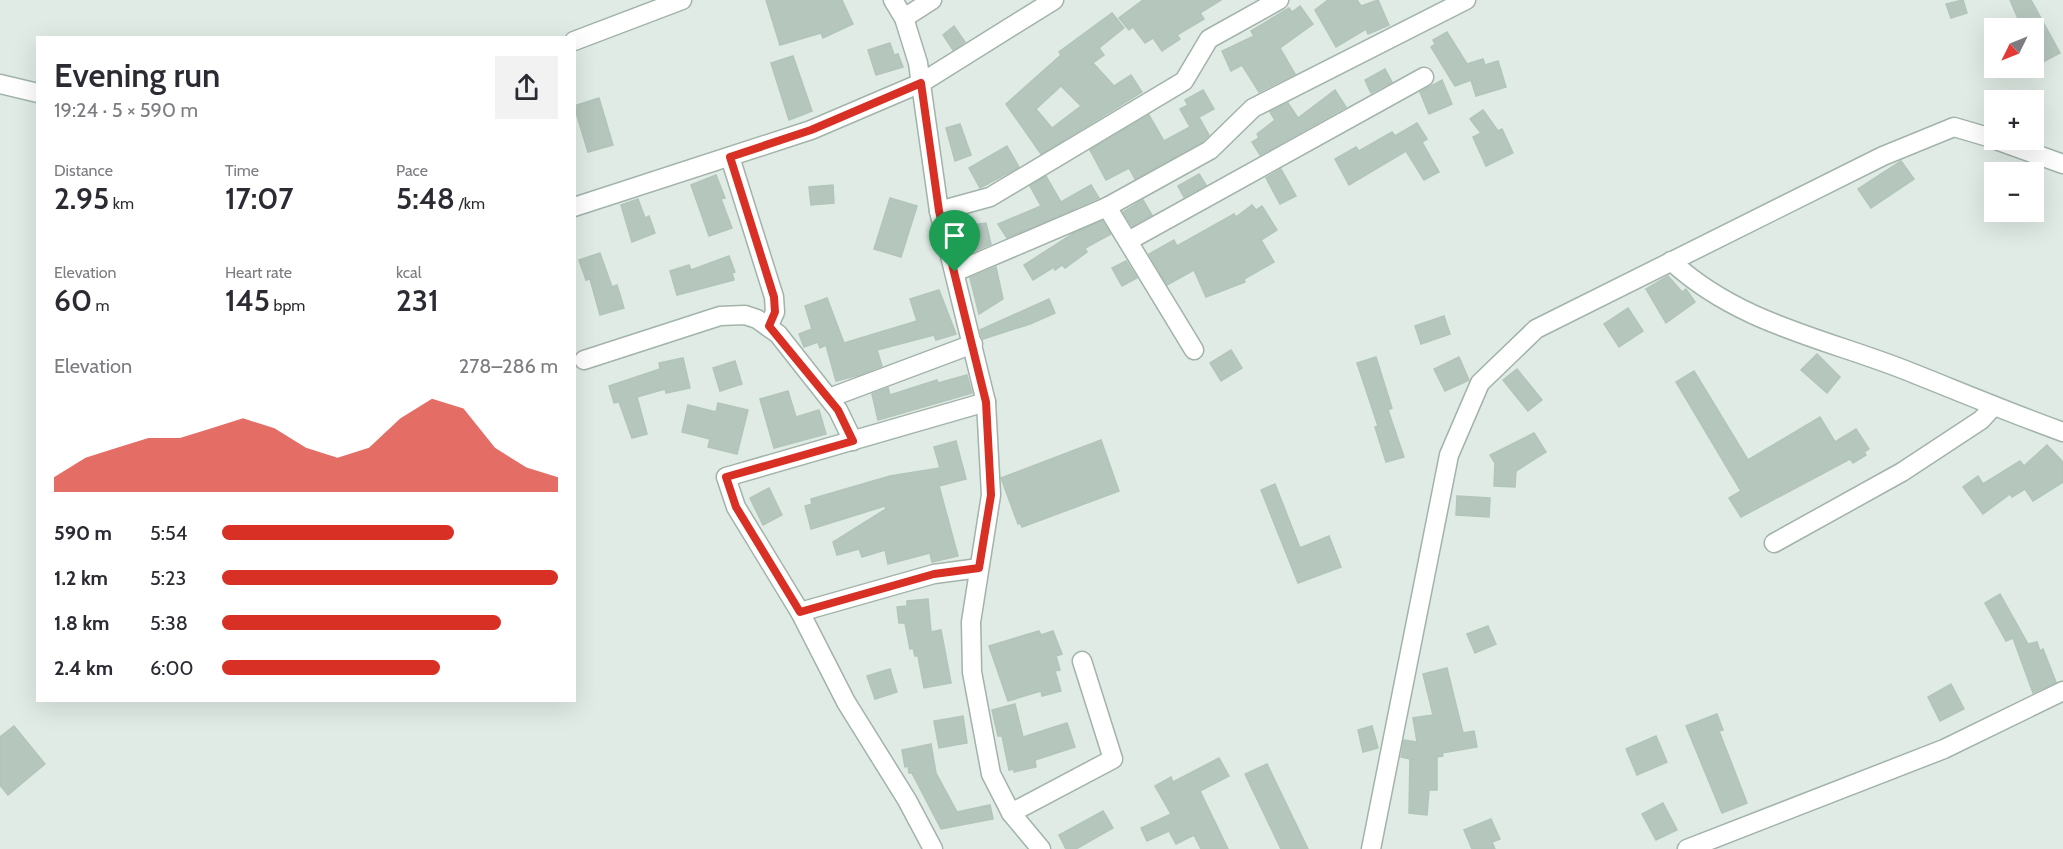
<!DOCTYPE html>
<html lang="en">
<head>
<meta charset="utf-8">
<style>
  :root { --surface:#fff; --page:#f2f2f3; --text:#2b2b33; --muted:#7c7c81; --accent:#d93025 }
  body { margin:0; font-family:Cabin,sans-serif; background:var(--page); color:var(--text); height:100vh; display:flex; flex-direction:column; font-size:22px; white-space:nowrap }
  * { box-sizing:border-box; margin:0 }
  p { font-size:20px; color:var(--muted) }
  .icon { flex:none; width:33px; height:33px; fill:none; stroke:currentColor; stroke-width:2; stroke-linecap:round; stroke-linejoin:round }
  .map { position:relative; flex:1; overflow:hidden }
  .details { position:absolute; left:36px; top:36px; width:540px; height:666px; display:flex; flex-direction:column; background:var(--surface); border-radius:0px; box-shadow:0 6px 24px #0002 }
  .details>* { flex:none }
  .needle { width:39px; rotate:227deg }
  .fabs { position:absolute; left:1984px; top:18px; display:grid; gap:12px }
  .fabs a { display:grid; place-items:center; width:60px; height:60px; border-radius:0px; background:var(--surface); box-shadow:0 6px 24px #0002; font-size:30px }
  .pin { position:absolute; display:grid; place-items:center; width:51px; height:51px; color:#fff; margin:-62px -26px; border-radius:50% 50% 50% 0; rotate:-45deg; box-shadow:0 0 6px #0007 }
  .pin .icon { rotate:45deg }
  .round { display:grid; place-items:center; flex:none; width:63px; height:63px; border-radius:0px; background:var(--page) }
  .overview { display:flex; align-items:center; justify-content:space-between; height:102px; padding:0 18px }
  h1 { font-size:33px; font-weight:600; line-height:45px }
  .metrics { display:grid; grid-template-columns:repeat(3,1fr); gap:9px; height:102px; padding:6px 18px }
  .metrics div { display:grid; align-content:center }
  .metrics b { font-size:30px; font-weight:600 }
  .metrics small { font-size:16px; font-weight:400 }
  .metrics p { font-size:16px }
  .chart { height:168px; padding:12px 18px }
  .chart p { display:flex; justify-content:space-between }
  .chart svg { width:100%; height:108px; margin-top:6px; fill:var(--accent); opacity:.7 }
  ul { padding:0 18px; list-style:none; font-size:20px }
  li { display:grid; grid-template-columns:96px 72px 1fr; align-items:center; height:45px }
  li i { height:15px; border-radius:8px; background:var(--accent) }
  .map>svg:first-child { display:block }
  .building { fill:#b5c6bd; stroke:#b2c5ba; stroke-width:1.5; fill-rule:evenodd }
  .lines { fill:none; stroke-linecap:round; stroke-linejoin:round }
  .minor-casing { stroke:#a2b3aa; stroke-width:21 }
  .minor { stroke:#fff; stroke-width:18 }
  .route-casing { stroke:#fff; stroke-width:12 }
  .route { stroke:#d93025; stroke-width:8 }
</style>
</head>
<body>
<div class="map">
<svg width="2063" height="849" viewBox="0 0 2063 849">
  <rect width="100%" height="100%" fill="#dfebe4"/>
  <g class="building">
    <path d="M 766,0 L 842,0 L 853,24 L 823,38 L 821,33 L 780,45 Z"/>
    <path d="M 1143,0 L 1221,0 L 1200,13 L 1204,19 L 1177,35 L 1180,39 L 1162,51 L 1153,38 L 1145,43 L 1133,27 L 1129,30 L 1119,18 Z"/>
    <path d="M 1328,0 L 1357,0 L 1361,6 L 1378,0 L 1389,25 L 1368,34 L 1366,29 L 1336,47 L 1315,10 Z"/>
    <path d="M 1963,0 L 1967,13 L 1951,18 L 1946,4 Z"/>
    <path d="M 2010,0 L 2031,0 L 2060,53 L 2041,63 L 2034,49 L 2034,28 L 2022,28 Z"/>
    <path d="M 1300,6 L 1313,24 L 1280,48 L 1295,74 L 1259,92 L 1242,65 L 1231,71 L 1222,51 L 1254,36 L 1251,31 L 1289,8 L 1292,12 Z"/>
    <path d="M 1112,13 L 1124,28 L 1099,48 L 1104,55 L 1093,63 L 1114,86 L 1131,75 L 1142,92 L 1041,154 L 1006,104 L 1061,55 L 1059,52 ZM 1061,86 L 1081,106 L 1052,128 L 1036,109 Z"/>
    <path d="M 954,26 L 965,42 L 953,50 L 943,35 Z"/>
    <path d="M 1447,32 L 1467,64 L 1483,59 L 1485,65 L 1498,61 L 1506,87 L 1476,96 L 1471,80 L 1455,86 L 1431,47 L 1435,44 L 1433,40 Z"/>
    <path d="M 890,43 L 894,55 L 898,54 L 903,67 L 876,75 L 868,50 Z"/>
    <path d="M 793,56 L 812,111 L 789,120 L 771,63 Z"/>
    <path d="M 1385,69 L 1392,82 L 1371,93 L 1365,80 Z"/>
    <path d="M 1442,80 L 1452,104 L 1429,114 L 1420,92 Z"/>
    <path d="M 1203,90 L 1214,109 L 1199,117 L 1209,135 L 1203,141 L 1135,179 L 1129,168 L 1106,180 L 1090,150 L 1149,115 L 1164,141 L 1190,127 L 1180,109 L 1188,105 L 1185,100 Z"/>
    <path d="M 1335,90 L 1346,107 L 1260,155 L 1252,142 L 1259,138 L 1257,134 L 1275,120 L 1270,112 L 1288,103 L 1298,118 Z"/>
    <path d="M 599,98 L 613,145 L 588,152 L 574,106 Z"/>
    <path d="M 1483,110 L 1498,131 L 1502,129 L 1513,153 L 1486,166 L 1473,137 L 1481,133 L 1470,119 Z"/>
    <path d="M 1417,123 L 1427,139 L 1422,142 L 1439,172 L 1424,180 L 1406,151 L 1349,185 L 1335,159 L 1356,147 L 1359,151 L 1392,132 L 1395,136 Z"/>
    <path d="M 960,124 L 971,155 L 955,161 L 946,128 Z"/>
    <path d="M 1007,146 L 1019,167 L 980,188 L 969,168 Z"/>
    <path d="M 1901,161 L 1914,179 L 1871,208 L 1858,189 Z"/>
    <path d="M 1281,169 L 1296,196 L 1280,204 L 1266,178 Z"/>
    <path d="M 1199,174 L 1206,185 L 1184,197 L 1178,186 Z"/>
    <path d="M 716,175 L 725,198 L 721,199 L 732,228 L 709,236 L 691,185 Z"/>
    <path d="M 1046,176 L 1061,202 L 1091,185 L 1099,198 L 1007,238 L 998,224 L 1041,206 L 1030,186 Z"/>
    <path d="M 833,185 L 834,203 L 811,205 L 809,187 Z"/>
    <path d="M 890,198 L 917,206 L 901,257 L 874,249 Z"/>
    <path d="M 638,199 L 645,218 L 649,216 L 655,233 L 632,242 L 621,205 Z"/>
    <path d="M 1143,200 L 1152,215 L 1132,226 L 1123,212 Z"/>
    <path d="M 1252,205 L 1256,210 L 1262,206 L 1277,230 L 1261,240 L 1274,262 L 1244,279 L 1245,282 L 1206,297 L 1194,270 L 1167,285 L 1149,254 L 1174,240 L 1177,246 L 1234,214 L 1236,217 Z"/>
    <path d="M 1102,221 L 1111,234 L 1085,248 L 1087,252 L 1065,268 L 1062,265 L 1055,270 L 1054,267 L 1033,280 L 1024,265 L 1074,233 Z"/>
    <path d="M 986,223 L 991,244 L 965,255 L 968,253 L 964,226 Z"/>
    <path d="M 600,253 L 612,287 L 617,285 L 624,308 L 600,315 L 590,279 L 586,280 L 579,260 Z"/>
    <path d="M 729,256 L 735,272 L 732,273 L 734,280 L 677,295 L 670,271 L 689,265 L 691,270 Z"/>
    <path d="M 1126,261 L 1137,278 L 1122,286 L 1112,268 Z"/>
    <path d="M 996,267 L 1003,299 L 979,314 L 970,278 Z"/>
    <path d="M 1668,276 L 1682,292 L 1686,289 L 1695,302 L 1666,323 L 1646,289 Z"/>
    <path d="M 939,290 L 956,334 L 936,340 L 934,335 L 877,350 L 882,366 L 859,375 L 836,381 L 826,345 L 820,348 L 818,342 L 804,347 L 799,334 L 812,329 L 805,306 L 827,298 L 844,343 L 917,321 L 910,299 Z"/>
    <path d="M 1049,299 L 1055,313 L 1030,324 L 983,339 L 982,337 L 980,330 Z"/>
    <path d="M 1628,308 L 1643,331 L 1619,347 L 1604,324 Z"/>
    <path d="M 1444,316 L 1450,334 L 1421,344 L 1415,326 Z"/>
    <path d="M 1231,350 L 1242,368 L 1221,381 L 1210,363 Z"/>
    <path d="M 1817,354 L 1840,377 L 1827,393 L 1801,370 Z"/>
    <path d="M 1376,357 L 1392,408 L 1388,410 L 1404,457 L 1386,462 L 1375,427 L 1378,426 L 1357,363 Z"/>
    <path d="M 1459,357 L 1469,380 L 1445,391 L 1434,369 Z"/>
    <path d="M 683,358 L 690,388 L 666,393 L 665,389 L 637,397 L 647,434 L 632,438 L 619,402 L 614,403 L 609,386 L 660,369 L 659,363 Z"/>
    <path d="M 735,361 L 742,384 L 720,391 L 713,368 Z"/>
    <path d="M 1517,369 L 1542,400 L 1528,411 L 1503,380 Z"/>
    <path d="M 1694,371 L 1748,460 L 1820,417 L 1835,442 L 1856,429 L 1869,449 L 1864,452 L 1866,455 L 1853,463 L 1850,459 L 1741,517 L 1729,498 L 1741,491 L 1676,382 Z"/>
    <path d="M 967,375 L 972,393 L 878,420 L 872,394 L 888,388 L 890,395 L 937,380 L 938,383 Z"/>
    <path d="M 788,391 L 796,417 L 819,410 L 826,434 L 774,448 L 760,399 Z"/>
    <path d="M 718,403 L 748,410 L 737,454 L 708,447 L 710,439 L 682,432 L 688,405 L 716,412 Z"/>
    <path d="M 1534,433 L 1546,452 L 1516,471 L 1515,487 L 1494,486 L 1495,463 L 1490,455 Z"/>
    <path d="M 1101,440 L 1119,491 L 1022,527 L 1020,523 L 1018,524 L 1001,478 Z"/>
    <path d="M 956,441 L 966,479 L 939,486 L 958,556 L 932,562 L 930,553 L 888,564 L 885,550 L 862,557 L 859,549 L 837,555 L 833,542 L 886,509 L 885,506 L 811,529 L 805,506 L 812,504 L 811,499 L 890,476 L 940,468 L 934,447 Z"/>
    <path d="M 2047,445 L 2063,462 L 2063,482 L 2033,501 L 2025,489 L 2012,497 L 2010,494 L 1983,514 L 1963,487 L 1978,476 L 1983,484 L 2020,461 L 2024,466 Z"/>
    <path d="M 1275,484 L 1300,548 L 1329,536 L 1341,567 L 1298,583 L 1261,490 Z"/>
    <path d="M 769,488 L 782,515 L 763,525 L 750,498 Z"/>
    <path d="M 1457,496 L 1490,498 L 1489,517 L 1456,515 Z"/>
    <path d="M 2000,594 L 2028,644 L 2037,642 L 2040,651 L 2043,649 L 2056,682 L 2033,693 L 2013,638 L 2006,641 L 1985,603 Z"/>
    <path d="M 928,599 L 931,632 L 941,630 L 951,683 L 924,688 L 918,656 L 915,656 L 913,648 L 910,649 L 905,623 L 899,623 L 897,607 L 907,606 L 907,601 Z"/>
    <path d="M 1488,626 L 1496,644 L 1475,653 L 1467,634 Z"/>
    <path d="M 1039,631 L 1041,635 L 1053,631 L 1062,654 L 1056,656 L 1060,670 L 1055,671 L 1061,691 L 1042,696 L 1041,691 L 1008,701 L 989,646 Z"/>
    <path d="M 1447,668 L 1463,733 L 1474,731 L 1477,747 L 1442,753 L 1443,756 L 1437,757 L 1437,790 L 1429,790 L 1427,815 L 1409,813 L 1410,759 L 1401,757 L 1404,740 L 1417,742 L 1413,718 L 1433,715 L 1423,674 Z"/>
    <path d="M 890,669 L 897,692 L 875,699 L 867,676 Z"/>
    <path d="M 1951,684 L 1964,709 L 1940,721 L 1928,697 Z"/>
    <path d="M 1015,704 L 1023,737 L 1067,723 L 1075,747 L 1035,760 L 1036,767 L 1014,772 L 1014,769 L 1009,770 L 1002,736 L 998,736 L 992,710 Z"/>
    <path d="M 1717,714 L 1723,730 L 1719,731 L 1747,803 L 1722,813 L 1686,726 Z"/>
    <path d="M 963,716 L 967,743 L 939,748 L 934,721 Z"/>
    <path d="M 14,726 L 45,764 L 8,795 L 0,785 L 0,737 Z"/>
    <path d="M 1372,726 L 1378,748 L 1363,752 L 1358,730 Z"/>
    <path d="M 1656,736 L 1667,762 L 1637,775 L 1626,749 Z"/>
    <path d="M 931,744 L 936,773 L 957,812 L 990,805 L 993,819 L 941,829 L 912,773 L 909,773 L 908,766 L 905,767 L 902,750 Z"/>
    <path d="M 1219,758 L 1229,776 L 1200,791 L 1228,849 L 1201,849 L 1194,835 L 1176,844 L 1169,831 L 1147,841 L 1141,828 L 1171,814 L 1155,786 L 1171,777 L 1173,782 Z"/>
    <path d="M 1267,764 L 1308,849 L 1281,849 L 1245,774 Z"/>
    <path d="M 1663,803 L 1677,830 L 1656,840 L 1642,814 Z"/>
    <path d="M 1103,811 L 1113,828 L 1076,849 L 1066,849 L 1059,835 Z"/>
    <path d="M 1491,819 L 1500,839 L 1492,842 L 1495,849 L 1472,849 L 1464,830 Z"/>
  </g>
  <g class="lines">
    <g class="minor-casing">
      <g id="minor">
        <path d="M 893,0 L 904,18 L 918,63 L 939,211 L 986,402 L 991,495 L 971,622 L 972,672 L 991,774 L 1011,813 L 1041,849"/>
        <path d="M 904,18 L 932,0"/>
        <path d="M 574,41 L 682,0"/>
        <path d="M 0,84 L 38,93"/>
        <path d="M 1996,140 L 2063,164"/>
        <path d="M 730,157 L 774,297 L 775,312 L 769,325"/>
        <path d="M 574,207 L 811,130 L 921,83 L 1054,0"/>
        <path d="M 1107,207 L 1194,350"/>
        <path d="M 939,211 L 990,197 L 1184,81 L 1209,39 L 1279,0"/>
        <path d="M 1128,241 L 1424,77"/>
        <path d="M 1671,261 C 1738,323 1823,338 1905,370 C 1958,391 2010,413 2063,432"/>
        <path d="M 955,272 L 1107,207 L 1210,150 L 1253,108 L 1466,0"/>
        <path d="M 584,360 L 720,316 L 745,315 L 757,319 L 778,334 L 838,410 L 853,441"/>
        <path d="M 829,398 L 973,344"/>
        <path d="M 1774,543 L 1902,472 L 1981,420 L 1993,407"/>
        <path d="M 800,612 L 934,574 L 979,568"/>
        <path d="M 1011,813 L 1113,759 L 1082,661"/>
        <path d="M 933,849 L 907,800 L 846,702 L 800,612 L 736,507 L 726,477 L 986,402"/>
        <path d="M 1371,849 L 1449,455 L 1480,383 L 1536,329 L 1883,156 L 1954,127 L 1995,139"/>
        <path d="M 1687,849 L 1944,749 L 2063,691"/>
      </g>
    </g>
    <use href="#minor" class="minor"/>
  </g>
  <g class="lines">
    <g class="route-casing">
      <path id="route" d="M 921,83 L 939,211 L 986,402 L 991,495 L 979,568 L 934,574 L 800,612 L 736,507 L 726,477 L 853,441 L 838,410 L 769,326 L 775,312 L 774,297 L 730,157 L 811,130 Z"/>
    </g>
    <use href="#route" class="route"/>
  </g>
</svg>
<div class="fabs">
<a><svg class="needle" viewBox="-14 -14 28 28"><path d="M0-13l5 13h-10z" fill="#e53935"/><path d="M0 13l5-13h-10z" fill="#7c7c81"/></svg></a>
<a>+</a>
<a>−</a>
</div>
<div class="pin" style="left:955px;top:272px;background:#1e9e55"><svg class="icon" aria-label="arrive" viewBox="0 0 24 24"><path d="M6 21V4h12l-3 4 3 4H6"/></svg></div>
<section class="details">
<div class="overview"><div><h1>Evening run</h1><p>19:24 · 5 × 590 m</p></div><a class="round"><svg class="icon" aria-label="share" viewBox="0 0 24 24"><path d="M12 15V3M7 8l5-5 5 5M5 13v7h14v-7"/></svg></a></div>
<div class="metrics">
<div><p>Distance</p><b>2.95<small> km</small></b></div>
<div><p>Time</p><b>17:07</b></div>
<div><p>Pace</p><b>5:48<small> /km</small></b></div>
</div>
<div class="metrics">
<div><p>Elevation</p><b>60<small> m</small></b></div>
<div><p>Heart rate</p><b>145<small> bpm</small></b></div>
<div><p>kcal</p><b>231</b></div>
</div>
<div class="chart"><p><span>Elevation</span>278–286 m</p>
<svg viewBox="0 0 160 44" preserveAspectRatio="none"><path d="M0 44V38L10 30L20 26L30 22L40 22L50 18L60 14L70 18L80 26L90 30L100 26L110 14L120 6L130 10L140 26L150 34L160 38V44z"/></svg>
</div>
<ul>
<li><b>590 m</b>5:54<i style="width:69%"></i></li>
<li><b>1.2 km</b>5:23<i style="width:100%"></i></li>
<li><b>1.8 km</b>5:38<i style="width:83%"></i></li>
<li><b>2.4 km</b>6:00<i style="width:65%"></i></li>
</ul>
</section>
</div>
</body>
</html>
